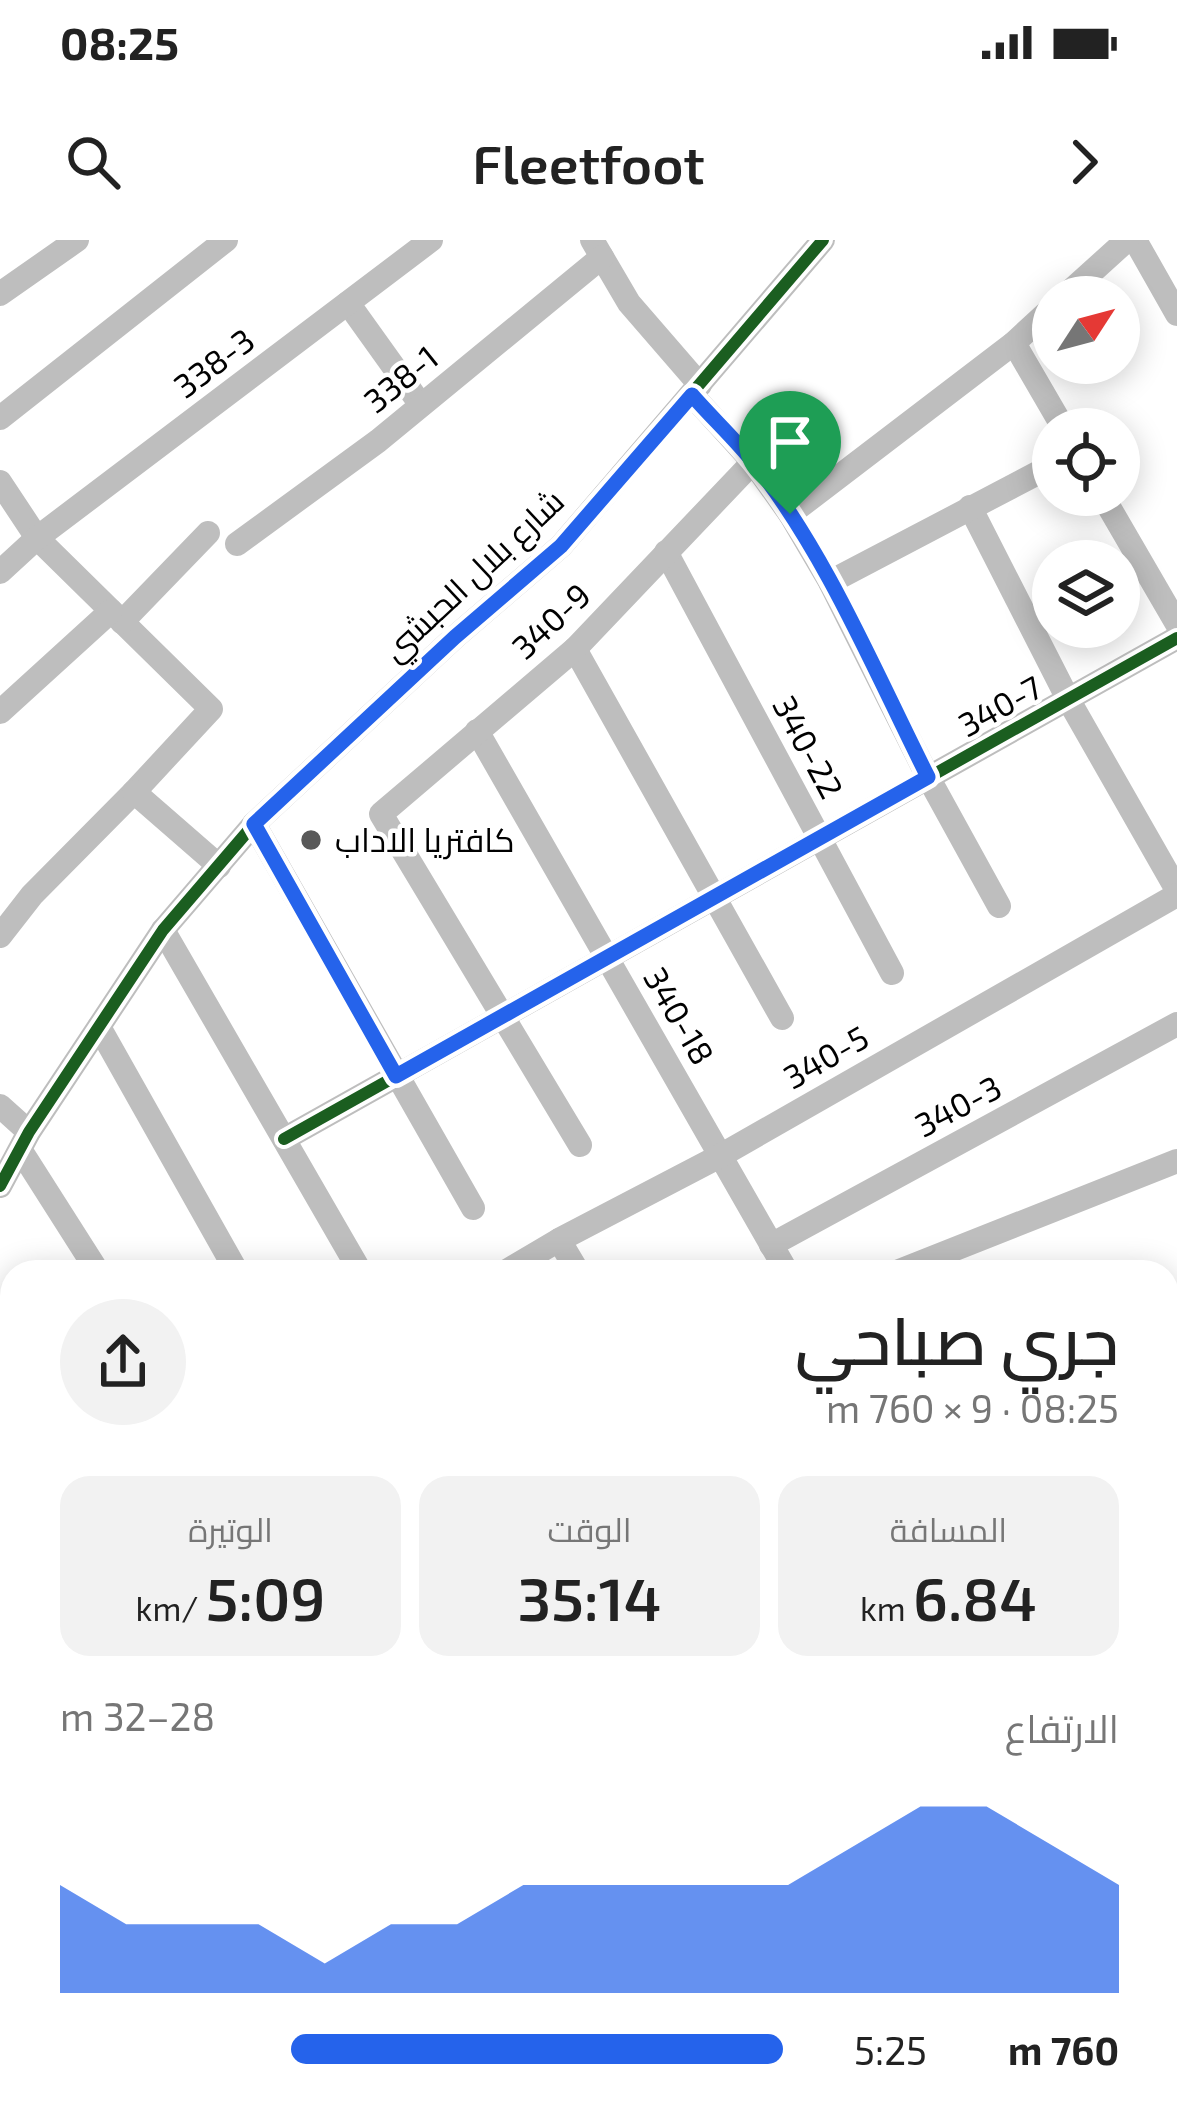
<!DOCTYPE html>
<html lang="ar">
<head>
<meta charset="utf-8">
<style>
  :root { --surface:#fff; --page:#f2f2f2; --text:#222; --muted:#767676; --accent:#2563eb }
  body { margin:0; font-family:"Exo 2",Cairo,sans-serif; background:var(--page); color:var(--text); direction:rtl; height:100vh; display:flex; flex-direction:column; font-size:45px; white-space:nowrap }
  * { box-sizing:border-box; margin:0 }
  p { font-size:39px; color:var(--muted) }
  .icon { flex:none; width:66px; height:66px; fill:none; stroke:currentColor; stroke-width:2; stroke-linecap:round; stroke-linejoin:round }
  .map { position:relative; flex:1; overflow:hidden; direction:ltr }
  .details { position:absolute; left:0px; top:1020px; width:1179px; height:858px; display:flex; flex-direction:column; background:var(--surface); border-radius:36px 36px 0 0; box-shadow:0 6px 30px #0003; direction:rtl }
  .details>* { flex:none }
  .needle { width:78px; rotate:54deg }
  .buttons { position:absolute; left:1032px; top:36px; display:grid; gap:24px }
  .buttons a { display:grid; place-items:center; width:108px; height:108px; border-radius:50%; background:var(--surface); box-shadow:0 6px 30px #0003; font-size:60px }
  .pin { position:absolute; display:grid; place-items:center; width:102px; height:102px; color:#fff; margin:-123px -51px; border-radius:50% 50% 50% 0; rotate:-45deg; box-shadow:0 0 12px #0007 }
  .pin .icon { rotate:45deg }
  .round { display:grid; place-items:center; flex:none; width:126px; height:126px; border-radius:63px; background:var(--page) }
  .head { display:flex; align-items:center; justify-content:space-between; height:204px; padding:0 60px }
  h1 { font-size:66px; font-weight:600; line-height:90px }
  .stats { display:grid; grid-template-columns:repeat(3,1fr); gap:18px; height:204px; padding:12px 60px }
  .stats div { display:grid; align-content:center; border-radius:30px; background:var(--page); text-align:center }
  .stats b { font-size:60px; font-weight:600 }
  .stats small { font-size:33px; font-weight:400 }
  .stats p { font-size:33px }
  .chart { height:336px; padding:24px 60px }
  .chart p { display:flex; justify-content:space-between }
  .chart svg { width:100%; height:216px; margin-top:12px; fill:var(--accent); opacity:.7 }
  ul { padding:0 60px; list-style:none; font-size:39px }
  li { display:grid; grid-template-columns:192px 144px 1fr; align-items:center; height:90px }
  li i { height:30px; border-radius:15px; background:var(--accent) }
  .status { display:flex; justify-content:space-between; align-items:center; height:84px; padding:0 60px; background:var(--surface); direction:ltr }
  .status svg { height:33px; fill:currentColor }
  header { display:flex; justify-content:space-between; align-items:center; height:156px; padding:0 60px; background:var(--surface); font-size:54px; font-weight:600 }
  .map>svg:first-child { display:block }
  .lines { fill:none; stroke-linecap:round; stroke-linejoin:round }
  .highway-casing { stroke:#dbdbdb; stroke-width:42 }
  .path { stroke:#b9b9b9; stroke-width:3; stroke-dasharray:3 6; stroke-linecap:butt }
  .minor { stroke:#bebebe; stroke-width:24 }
  .highway { stroke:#bebebe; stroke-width:36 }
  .cycleway-casing { stroke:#fff; stroke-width:20 }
  .cycleway { stroke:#1b5e20; stroke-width:12 }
  .route-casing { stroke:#fff; stroke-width:24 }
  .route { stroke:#2563eb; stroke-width:15 }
  .poi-dot { fill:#595959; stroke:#fff; stroke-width:4.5 }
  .labels { text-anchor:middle; stroke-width:9; stroke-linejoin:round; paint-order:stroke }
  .street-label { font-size:33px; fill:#000; stroke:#fff }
  .poi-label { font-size:33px; fill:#000; stroke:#fff; text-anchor:start }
</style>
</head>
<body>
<div class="status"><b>08:25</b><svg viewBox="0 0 49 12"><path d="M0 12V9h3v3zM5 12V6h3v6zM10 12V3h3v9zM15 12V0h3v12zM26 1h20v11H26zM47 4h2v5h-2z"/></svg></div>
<header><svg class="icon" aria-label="forward" viewBox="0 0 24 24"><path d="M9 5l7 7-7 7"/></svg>Fleetfoot<svg class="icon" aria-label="search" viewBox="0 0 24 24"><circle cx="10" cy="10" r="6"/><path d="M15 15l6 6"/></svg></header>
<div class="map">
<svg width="1177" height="1878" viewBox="0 0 1177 1878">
  <rect width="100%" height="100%" fill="#fff"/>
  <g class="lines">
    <g class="highway-casing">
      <g id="highway">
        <path d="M 1167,1107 L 1177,1097"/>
        <path d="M 1167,1139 L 1177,1132"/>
        <path d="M 1167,1195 L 1177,1187"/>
        <path d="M 1167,1238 L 1177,1231"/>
        <path d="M 452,1878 L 460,1866"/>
        <path d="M 512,1878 L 521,1866"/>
      </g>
    </g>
    <path class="path" d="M 398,1866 L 411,1876 L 409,1878"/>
    <g class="minor">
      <path d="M 592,0 L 629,63 L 700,145"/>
      <path d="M 1135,0 L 1177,74"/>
      <path d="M 0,54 L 77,0"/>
      <path d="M 1064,57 L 1127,0"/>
      <path d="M 348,63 L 421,165"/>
      <path d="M 1014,103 L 1064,189"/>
      <path d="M 692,155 L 753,222 L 790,274 L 830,342 L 928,537 L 999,666"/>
      <path d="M 0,178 L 226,0"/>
      <path d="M 0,242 L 37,298 L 211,469 L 134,552 L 32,655 L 0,696"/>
      <path d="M 1102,255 L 1177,384"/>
      <path d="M 970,267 L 1068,459 L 1177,650"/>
      <path d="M 790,274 L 1014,103 L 1053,67"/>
      <path d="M 237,304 L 378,201 L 602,17"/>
      <path d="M 666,312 L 892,733"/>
      <path d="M 0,332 L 37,298 L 431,0"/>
      <path d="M 830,342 L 1053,225"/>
      <path d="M 122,382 L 208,293"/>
      <path d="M 575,409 L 782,778"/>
      <path d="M 0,472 L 111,371"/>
      <path d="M 477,491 L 787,1032"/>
      <path d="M 134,552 L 219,626"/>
      <path d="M 254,584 L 473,968"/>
      <path d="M 163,690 L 360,1031"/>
      <path d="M 99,787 L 237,1032"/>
      <path d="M 0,866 L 29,892"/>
      <path d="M 284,899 L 1177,398"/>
      <path d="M 580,905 L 381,574 L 575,409 L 753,222"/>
      <path d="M 21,911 L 98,1032"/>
      <path d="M 0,946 L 29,892 L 163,690 L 254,584 L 455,397 L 561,306 L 823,0"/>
      <path d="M 559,1000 L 578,1032"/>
      <path d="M 771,1005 L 1177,784"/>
      <path d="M 505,1032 L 559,1000 L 720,916 L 1177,655"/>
      <path d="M 897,1032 L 1177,921"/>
      <path d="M 0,1231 L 4,1237"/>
      <path d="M 0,1326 L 12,1319"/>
      <path d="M 1167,1344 L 1177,1340"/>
      <path d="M 0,1364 L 12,1374"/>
      <path d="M 0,1475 L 12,1468"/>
      <path d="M 1167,1535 L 1177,1537"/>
      <path d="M 0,1603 L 12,1599"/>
      <path d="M 1167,1649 L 1177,1650"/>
      <path d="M 1167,1780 L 1177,1781"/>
      <path d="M 0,1850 L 18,1878"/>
      <path d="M 93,1866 L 100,1878"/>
      <path d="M 173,1878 L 205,1866"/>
      <path d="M 658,1878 L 661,1866"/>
      <path d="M 1060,1878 L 1062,1866"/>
    </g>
    <use href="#highway" class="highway"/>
    <g class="cycleway-casing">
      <g id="cycleway">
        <path d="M 284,899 L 1177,398"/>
        <path d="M 0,946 L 29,892 L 163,690 L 254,584 L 455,397 L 561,306 L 823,0"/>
      </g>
    </g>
    <use href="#cycleway" class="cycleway"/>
  </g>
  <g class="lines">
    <g class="route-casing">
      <path id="route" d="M 692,155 C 712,178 735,199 754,223 C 826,313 876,434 928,537 L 396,836 L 254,584 L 455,397 L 561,306 Z"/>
    </g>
    <use href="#route" class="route"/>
  </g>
  <circle class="poi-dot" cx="311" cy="600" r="12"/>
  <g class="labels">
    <g class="street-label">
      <text transform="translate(214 123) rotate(-37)" y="12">338-3</text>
      <text transform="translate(401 139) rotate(-39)" y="12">338-1</text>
      <text transform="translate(473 335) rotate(-43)" y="12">شارع بلال الحبشي</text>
      <text transform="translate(551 381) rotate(-43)" y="12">340-9</text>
      <text transform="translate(1000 466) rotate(-29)" y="12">340-7</text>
      <text transform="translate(808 507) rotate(62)" y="12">340-22</text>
      <text transform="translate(679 776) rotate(60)" y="12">340-18</text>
      <text transform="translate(826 817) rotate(-30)" y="12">340-5</text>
      <text transform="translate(958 866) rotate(-28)" y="12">340-3</text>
    </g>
    <g class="poi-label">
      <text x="335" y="612">كافتريا الاداب</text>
    </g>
  </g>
</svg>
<div class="buttons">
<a><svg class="needle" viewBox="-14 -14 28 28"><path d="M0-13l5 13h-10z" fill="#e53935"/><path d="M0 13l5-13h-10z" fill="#767676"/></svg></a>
<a><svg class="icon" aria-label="locate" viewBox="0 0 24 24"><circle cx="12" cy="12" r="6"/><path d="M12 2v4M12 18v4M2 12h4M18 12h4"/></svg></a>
<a><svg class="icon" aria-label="layers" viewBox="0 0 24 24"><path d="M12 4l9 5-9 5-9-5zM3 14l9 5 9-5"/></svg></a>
</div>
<div class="pin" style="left:790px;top:274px;background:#1e9e55"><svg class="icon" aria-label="arrive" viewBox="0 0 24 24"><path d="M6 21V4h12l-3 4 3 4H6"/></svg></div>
<section class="details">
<div class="head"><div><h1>جري صباحي</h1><p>08:25 · 9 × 760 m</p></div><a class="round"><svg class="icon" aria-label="share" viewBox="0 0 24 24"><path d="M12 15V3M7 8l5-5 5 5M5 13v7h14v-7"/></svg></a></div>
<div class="stats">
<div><p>المسافة</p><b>6.84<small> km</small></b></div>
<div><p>الوقت</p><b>35:14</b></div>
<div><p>الوتيرة</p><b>5:09<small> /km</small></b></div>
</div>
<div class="chart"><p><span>الارتفاع</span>28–32 m</p>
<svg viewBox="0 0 160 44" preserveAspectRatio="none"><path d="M0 44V22L10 30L20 30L30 30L40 38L50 30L60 30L70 22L80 22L90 22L100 22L110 22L120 14L130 6L140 6L150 14L160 22V44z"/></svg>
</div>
<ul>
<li><b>760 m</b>5:25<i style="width:68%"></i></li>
</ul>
</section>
</div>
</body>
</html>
